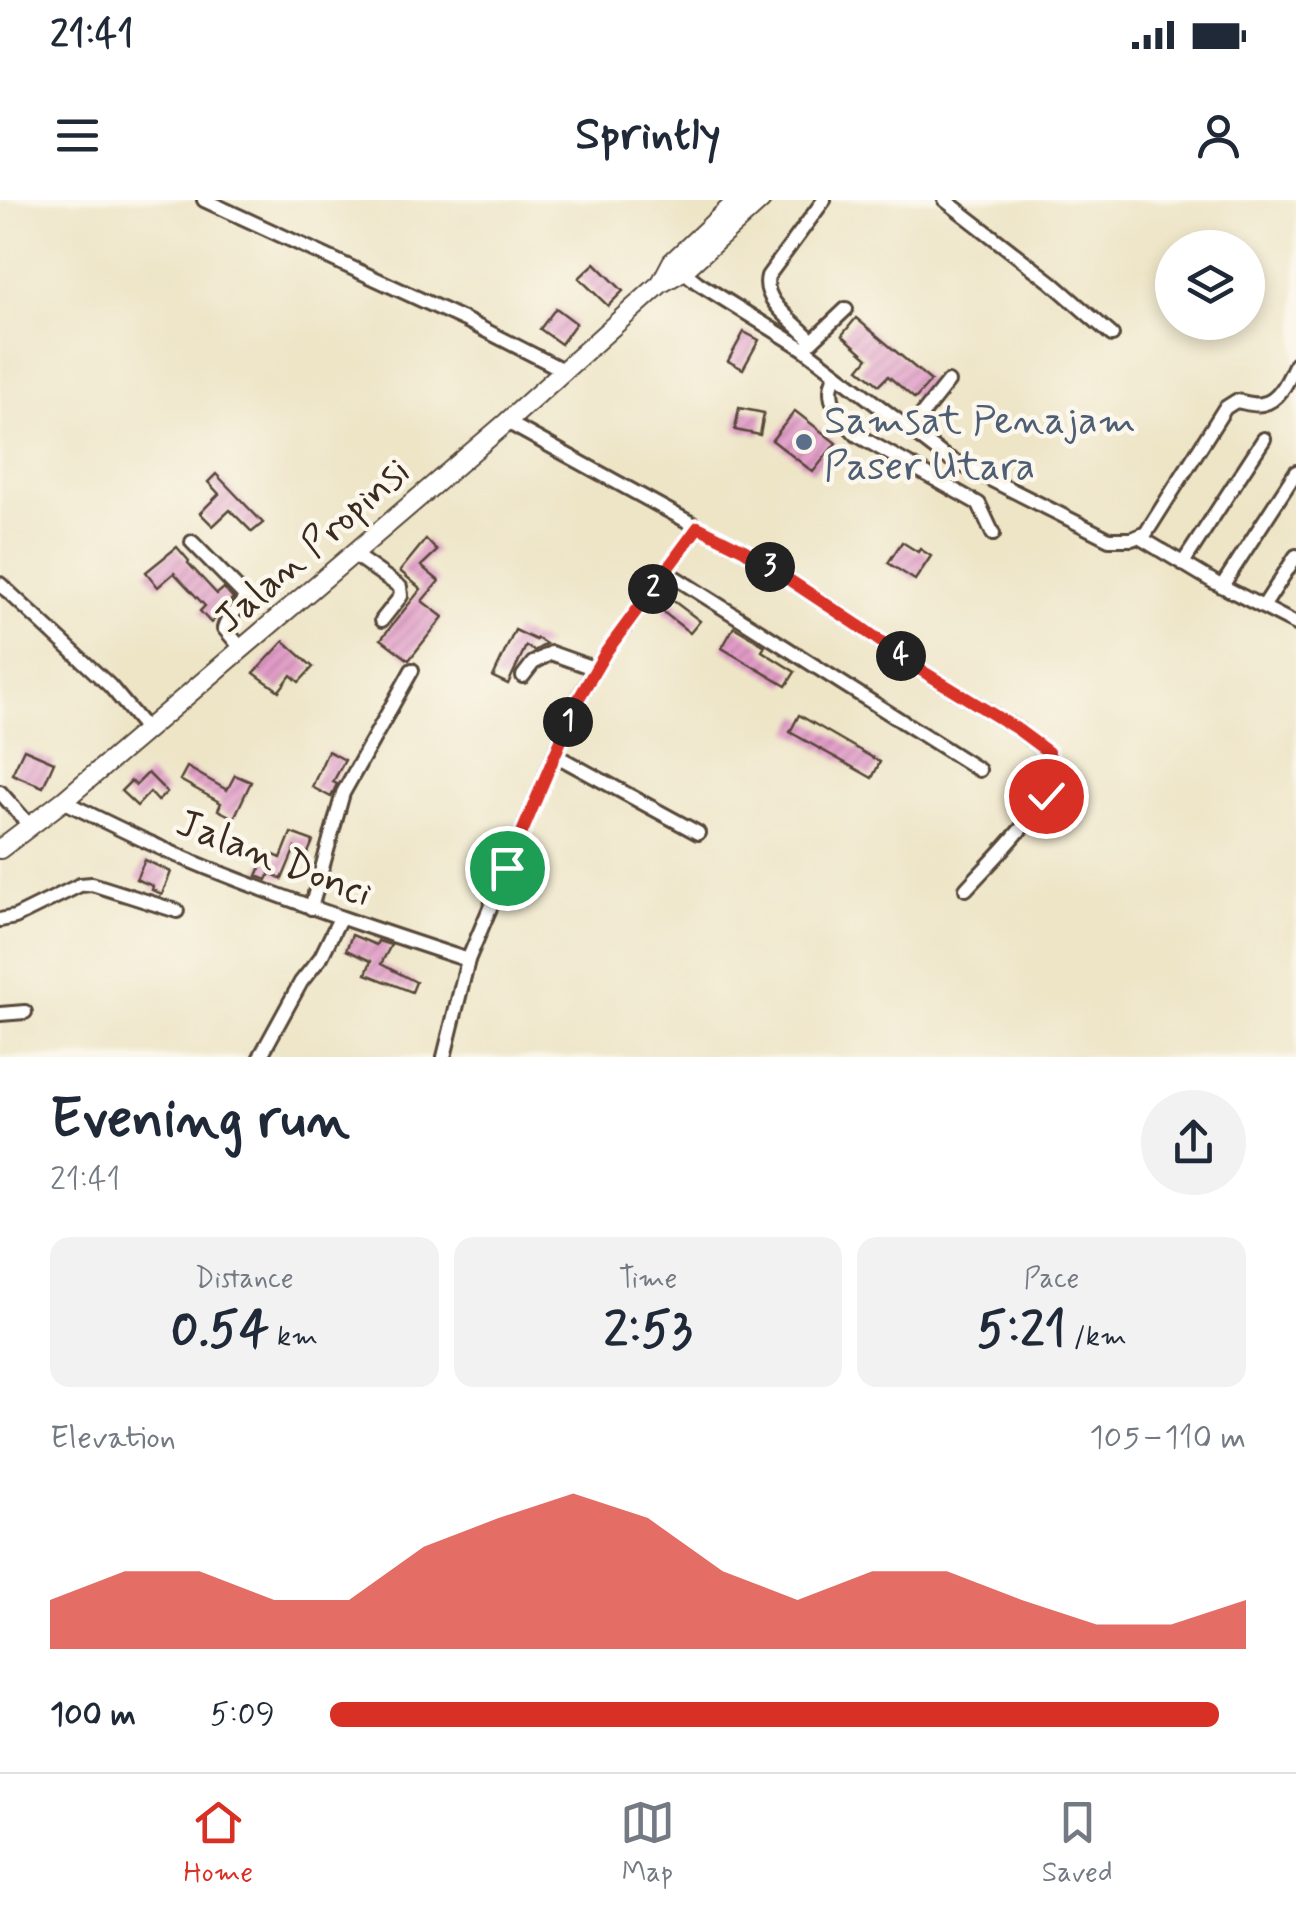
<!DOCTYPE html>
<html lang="en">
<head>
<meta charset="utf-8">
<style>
  :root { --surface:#fff; --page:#f2f2f3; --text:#1f2937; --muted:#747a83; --line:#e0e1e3; --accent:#d93025 }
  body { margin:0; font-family:Mynerve,sans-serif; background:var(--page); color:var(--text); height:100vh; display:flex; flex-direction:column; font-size:38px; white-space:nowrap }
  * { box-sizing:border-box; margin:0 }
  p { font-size:32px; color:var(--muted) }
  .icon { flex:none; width:55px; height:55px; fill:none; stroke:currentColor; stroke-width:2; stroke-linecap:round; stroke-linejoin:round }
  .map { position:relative; height:857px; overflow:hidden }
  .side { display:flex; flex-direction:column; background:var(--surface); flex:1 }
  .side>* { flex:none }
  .tools { position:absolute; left:1155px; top:30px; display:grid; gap:20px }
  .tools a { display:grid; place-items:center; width:110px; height:110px; border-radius:50%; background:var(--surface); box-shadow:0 5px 15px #0003; font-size:50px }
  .pin { position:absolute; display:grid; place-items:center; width:85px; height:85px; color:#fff; margin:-42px; border:5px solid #fff; border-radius:50%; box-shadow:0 2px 10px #0007 }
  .km { position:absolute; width:50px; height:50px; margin:-25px; border-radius:50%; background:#222; color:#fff; font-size:28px; line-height:50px; text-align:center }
  .round { display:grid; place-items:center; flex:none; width:105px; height:105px; border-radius:52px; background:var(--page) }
  .head { display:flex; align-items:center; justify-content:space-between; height:170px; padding:0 50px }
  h1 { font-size:55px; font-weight:700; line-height:75px }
  .metrics { display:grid; grid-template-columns:repeat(3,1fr); gap:15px; height:170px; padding:10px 50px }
  .metrics div { display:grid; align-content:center; border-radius:20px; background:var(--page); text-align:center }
  .metrics b { font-size:50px; font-weight:700 }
  .metrics small { font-size:28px; font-weight:400 }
  .metrics p { font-size:28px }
  .chart { height:280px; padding:20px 50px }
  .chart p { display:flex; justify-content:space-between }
  .chart svg { width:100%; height:180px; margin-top:10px; fill:var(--accent); opacity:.7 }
  ul { padding:0 50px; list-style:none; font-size:32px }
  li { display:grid; grid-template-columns:160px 120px 1fr; align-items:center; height:75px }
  li i { height:25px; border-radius:12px; background:var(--accent) }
  .status { display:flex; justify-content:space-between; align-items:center; height:70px; padding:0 50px; background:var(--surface); direction:ltr }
  .status svg { height:28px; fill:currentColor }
  header { display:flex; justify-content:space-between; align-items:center; height:130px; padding:0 50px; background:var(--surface); font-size:45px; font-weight:700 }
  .dock { display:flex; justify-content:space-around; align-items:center; height:140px; border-top:2px solid var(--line); background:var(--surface); font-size:28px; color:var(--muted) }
  .dock a { display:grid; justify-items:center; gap:5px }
  .dock .current { color:var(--accent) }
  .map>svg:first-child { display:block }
  .building { fill:url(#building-hatch) }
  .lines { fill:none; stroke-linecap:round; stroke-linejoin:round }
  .minor-casing { stroke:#564637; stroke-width:18 }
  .highway-casing { stroke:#564637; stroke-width:22 }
  .minor { stroke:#fff; stroke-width:12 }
  .highway { stroke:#fff; stroke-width:18 }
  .route-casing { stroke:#fff; stroke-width:20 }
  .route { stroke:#d93025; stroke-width:12 }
  .service-dot { fill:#5c6f8a; stroke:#fbf7ec; stroke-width:4 }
  .labels { text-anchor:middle; stroke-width:9; stroke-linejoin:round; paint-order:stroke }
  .service-label { font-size:40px; fill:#4e5e75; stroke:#fbf7ec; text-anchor:start }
  .street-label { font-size:40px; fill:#3b2a1e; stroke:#fbf7ec }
</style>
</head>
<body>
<div class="status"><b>21:41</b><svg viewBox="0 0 49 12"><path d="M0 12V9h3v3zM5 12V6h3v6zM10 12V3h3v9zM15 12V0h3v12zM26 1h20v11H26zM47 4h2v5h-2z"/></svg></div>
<header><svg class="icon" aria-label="menu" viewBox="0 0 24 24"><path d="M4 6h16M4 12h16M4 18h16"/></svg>Sprintly<svg class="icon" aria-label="person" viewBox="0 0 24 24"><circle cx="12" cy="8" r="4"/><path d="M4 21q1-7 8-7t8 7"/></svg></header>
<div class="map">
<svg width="1296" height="857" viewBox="0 0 1296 857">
  <defs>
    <pattern id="building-hatch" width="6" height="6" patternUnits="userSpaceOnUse" patternTransform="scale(2.5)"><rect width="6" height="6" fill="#e19bc7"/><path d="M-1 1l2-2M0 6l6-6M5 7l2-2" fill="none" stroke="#b87fa1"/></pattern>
  </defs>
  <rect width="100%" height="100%" fill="#fbf7ec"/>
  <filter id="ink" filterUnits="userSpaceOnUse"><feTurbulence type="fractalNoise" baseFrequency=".01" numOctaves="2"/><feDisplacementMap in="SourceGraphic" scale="20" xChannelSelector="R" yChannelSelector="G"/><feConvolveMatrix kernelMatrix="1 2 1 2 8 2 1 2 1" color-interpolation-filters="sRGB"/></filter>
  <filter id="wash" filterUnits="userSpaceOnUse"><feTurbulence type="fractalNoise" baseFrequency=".0048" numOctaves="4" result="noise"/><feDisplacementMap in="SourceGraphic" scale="40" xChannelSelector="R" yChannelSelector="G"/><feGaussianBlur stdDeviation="2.25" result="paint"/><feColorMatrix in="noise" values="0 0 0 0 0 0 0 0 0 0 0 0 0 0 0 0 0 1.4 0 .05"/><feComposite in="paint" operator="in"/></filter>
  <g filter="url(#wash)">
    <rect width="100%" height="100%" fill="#eee5c7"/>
    <g id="blocks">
      <g class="building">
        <path d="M 595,63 L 623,91 L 608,106 L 579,78 Z"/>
        <path d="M 556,108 L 576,123 L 561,144 L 540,129 Z"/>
        <path d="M 856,118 L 931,181 L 915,199 L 888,176 L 879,185 L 859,169 L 868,158 L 842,135 Z"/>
        <path d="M 744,132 L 759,140 L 743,169 L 728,161 Z"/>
        <path d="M 739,208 L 764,213 L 760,235 L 735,230 Z"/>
        <path d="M 795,211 L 836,243 L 813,272 L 772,240 Z"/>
        <path d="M 216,274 L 263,323 L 252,332 L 230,310 L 213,326 L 200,313 L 219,294 L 208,282 Z"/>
        <path d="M 426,339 L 437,351 L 421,366 L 439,381 L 422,401 L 443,417 L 409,460 L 381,439 L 421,389 L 400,371 Z"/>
        <path d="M 902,342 L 918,352 L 920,349 L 931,356 L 915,380 L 888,363 Z"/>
        <path d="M 177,347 L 189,361 L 188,363 L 217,394 L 224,388 L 233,398 L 211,423 L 200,411 L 205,406 L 174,373 L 158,387 L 146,372 Z"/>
        <path d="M 671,399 L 700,421 L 690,433 L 662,411 Z"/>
        <path d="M 734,427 L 765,446 L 762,451 L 795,472 L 786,486 L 722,448 Z"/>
        <path d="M 515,430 L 536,440 L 537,438 L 546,444 L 534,451 L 526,446 L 508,484 L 493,477 Z"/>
        <path d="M 284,441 L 313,467 L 299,482 L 291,475 L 279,491 L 254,473 Z"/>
        <path d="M 799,515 L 880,562 L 872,578 L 790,532 Z"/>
        <path d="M 24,549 L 54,562 L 43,587 L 12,574 Z"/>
        <path d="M 328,551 L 345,560 L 333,582 L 337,584 L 331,597 L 312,587 Z"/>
        <path d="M 187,567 L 227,590 L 235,575 L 251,582 L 234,618 L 218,610 L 221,603 L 180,580 Z"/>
        <path d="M 148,573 L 167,592 L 158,601 L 150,592 L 137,606 L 121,591 L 131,581 L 136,585 Z"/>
        <path d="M 291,633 L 313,641 L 308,653 L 295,648 L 282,679 L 270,673 L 267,680 L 257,676 L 267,652 L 281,658 Z"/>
        <path d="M 145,660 L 171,672 L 162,694 L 152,690 L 153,686 L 136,679 Z"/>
        <path d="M 352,735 L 376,745 L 378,741 L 391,745 L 381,764 L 416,782 L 412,792 L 366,774 L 371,761 L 346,750 Z"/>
      </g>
    </g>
  </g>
  <g filter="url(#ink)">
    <use href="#blocks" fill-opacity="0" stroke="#564637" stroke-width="2.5"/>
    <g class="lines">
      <g class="minor-casing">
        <g id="minor">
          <path d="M 204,0 L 465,120 L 563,170"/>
          <path d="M 945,0 L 1051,82 L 1112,135"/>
          <path d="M 678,67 L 698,83 L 804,149 L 944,256 L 1109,339 L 1132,339 L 1146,333 L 1225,208 L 1236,201 C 1244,202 1254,206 1262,204 C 1280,201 1289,178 1296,163"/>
          <path d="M 812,141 C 797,123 761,102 768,76 L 824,0"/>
          <path d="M 808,145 L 846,109"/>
          <path d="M 836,174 C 822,199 840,217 857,235 L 979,304 L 993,334"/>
          <path d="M 909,231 L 948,182"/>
          <path d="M 698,327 L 744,350 L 859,426 L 919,469 L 1017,529 L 1047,552 L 1057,571 C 1038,617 999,653 966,689"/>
          <path d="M 1139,337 L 1214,382 L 1296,424"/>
          <path d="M 192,342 L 245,396 C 242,408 227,415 224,428 L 242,449"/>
          <path d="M 353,354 L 400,387 L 401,396 L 382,420"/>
          <path d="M 1183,363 L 1264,239"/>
          <path d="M 665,371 L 979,570"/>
          <path d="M 0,384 L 110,486 L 147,530"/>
          <path d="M 1222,386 L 1296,272"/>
          <path d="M 1263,407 L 1296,356"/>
          <path d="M 523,476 L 533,463 L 551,453 L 596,469"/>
          <path d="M 555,555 L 698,633"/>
          <path d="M 0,592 L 29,625"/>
          <path d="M 63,601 C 116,627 168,653 223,674 C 304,706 386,733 468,760"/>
          <path d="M 311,708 L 343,593 L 412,470"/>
          <path d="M 0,720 L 15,717 L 80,685 L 92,684 L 177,711"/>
          <path d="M 0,814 L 25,812"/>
          <path d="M 260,857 L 301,782 L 321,757 L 340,718"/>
          <path d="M 444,857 L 468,760 L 579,497 L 606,452 L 698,327 L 507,222"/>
        </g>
      </g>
      <g class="highway-casing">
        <g id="highway">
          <path d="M 661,83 L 672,62 L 738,0"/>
          <path d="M 0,649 L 63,601 L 353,354 L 507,222 L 660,84 L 683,71 L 761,0"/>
        </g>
      </g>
      <use href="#minor" class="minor"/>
      <use href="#highway" class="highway"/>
    </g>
  </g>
  <g class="lines" filter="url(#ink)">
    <g class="route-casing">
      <path id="route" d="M 507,668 L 579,498 L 606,452 L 698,327 L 744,350 L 859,426 L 919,469 L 1017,529 L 1048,552 L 1057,571 L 1046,596"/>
    </g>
    <use href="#route" class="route"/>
  </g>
  <circle class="service-dot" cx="804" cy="242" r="10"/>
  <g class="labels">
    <g class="service-label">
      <text x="824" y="233">Samsat Penajam<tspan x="824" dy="46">Paser Utara</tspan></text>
    </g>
    <g class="street-label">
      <text transform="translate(311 344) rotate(-41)" y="14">Jalan Propinsi</text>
      <text transform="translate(275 656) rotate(21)" y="14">Jalan Donci</text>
    </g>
  </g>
</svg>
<div class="tools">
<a><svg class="icon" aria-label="layers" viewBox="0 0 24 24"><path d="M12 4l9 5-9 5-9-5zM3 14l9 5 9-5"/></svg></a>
</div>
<div class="pin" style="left:507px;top:668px;background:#1e9e55"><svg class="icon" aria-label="arrive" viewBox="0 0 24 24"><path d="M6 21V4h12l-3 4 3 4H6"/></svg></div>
<div class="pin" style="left:1046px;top:596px;background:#d93025"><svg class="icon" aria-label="check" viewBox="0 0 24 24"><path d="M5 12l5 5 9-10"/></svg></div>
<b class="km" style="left:568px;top:522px">1</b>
<b class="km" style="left:653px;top:389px">2</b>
<b class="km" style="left:770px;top:367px">3</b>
<b class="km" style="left:901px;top:456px">4</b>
</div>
<section class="side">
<div class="head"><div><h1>Evening run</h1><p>21:41</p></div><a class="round"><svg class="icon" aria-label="share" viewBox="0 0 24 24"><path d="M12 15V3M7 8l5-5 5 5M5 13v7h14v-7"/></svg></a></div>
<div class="metrics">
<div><p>Distance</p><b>0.54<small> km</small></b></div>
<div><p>Time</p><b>2:53</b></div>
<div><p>Pace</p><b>5:21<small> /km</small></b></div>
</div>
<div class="chart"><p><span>Elevation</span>105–110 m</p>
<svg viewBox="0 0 160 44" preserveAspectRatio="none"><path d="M0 44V32L10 25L20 25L30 32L40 32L50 19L60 12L70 6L80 12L90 25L100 32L110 25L120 25L130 32L140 38L150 38L160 32V44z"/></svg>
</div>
<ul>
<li><b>100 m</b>5:09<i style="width:97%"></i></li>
</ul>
</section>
<nav class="dock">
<a class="current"><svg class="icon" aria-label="home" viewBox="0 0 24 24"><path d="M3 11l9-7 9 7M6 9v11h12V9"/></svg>Home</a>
<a><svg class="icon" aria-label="map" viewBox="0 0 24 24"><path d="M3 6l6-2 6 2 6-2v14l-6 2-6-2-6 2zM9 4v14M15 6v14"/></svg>Map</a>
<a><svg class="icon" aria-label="saved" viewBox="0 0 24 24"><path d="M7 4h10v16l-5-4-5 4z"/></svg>Saved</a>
</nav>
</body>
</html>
